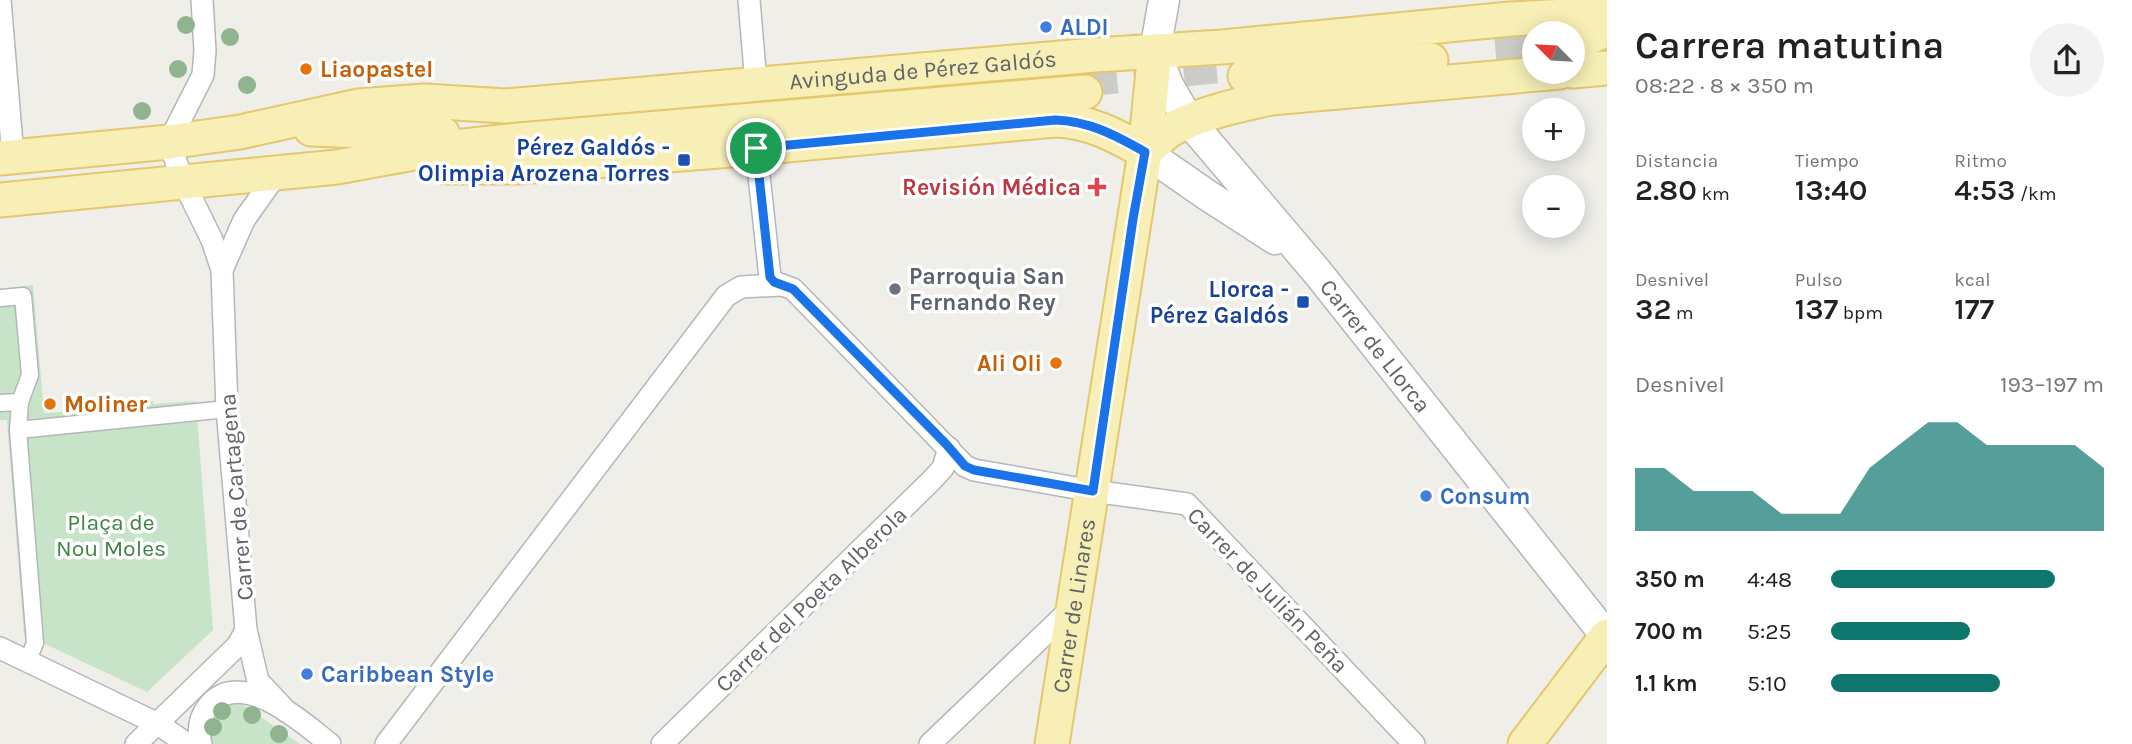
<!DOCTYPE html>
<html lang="es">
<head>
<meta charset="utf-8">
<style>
  :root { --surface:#fff; --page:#f2f2f2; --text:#222; --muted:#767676; --accent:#0f766e }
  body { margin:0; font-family:Karla,sans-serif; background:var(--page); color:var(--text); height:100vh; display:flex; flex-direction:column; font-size:26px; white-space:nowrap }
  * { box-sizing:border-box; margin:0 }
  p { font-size:23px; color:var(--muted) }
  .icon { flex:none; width:38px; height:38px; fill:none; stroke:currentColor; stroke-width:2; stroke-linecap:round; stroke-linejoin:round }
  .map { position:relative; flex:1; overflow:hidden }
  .sheet { display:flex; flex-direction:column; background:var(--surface); width:525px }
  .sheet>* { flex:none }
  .needle { width:46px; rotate:294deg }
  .tools { position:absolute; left:1522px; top:21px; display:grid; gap:14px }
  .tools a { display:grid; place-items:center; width:63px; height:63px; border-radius:50%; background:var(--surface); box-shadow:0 4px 18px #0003; font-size:35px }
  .pin { position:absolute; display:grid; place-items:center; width:60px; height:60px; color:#fff; margin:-30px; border:4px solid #fff; border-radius:50%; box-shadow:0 2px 7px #0007 }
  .round { display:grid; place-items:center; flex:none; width:74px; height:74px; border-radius:37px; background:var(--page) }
  .overview { display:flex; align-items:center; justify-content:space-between; height:119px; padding:0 28px }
  h1 { font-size:38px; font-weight:600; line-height:52px }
  .figures { display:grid; grid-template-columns:repeat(3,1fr); gap:10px; height:119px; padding:7px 28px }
  .figures div { display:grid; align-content:center }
  .figures b { font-size:30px; font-weight:600 }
  .figures small { font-size:19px; font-weight:400 }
  .figures p { font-size:19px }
  .chart { height:196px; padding:14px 28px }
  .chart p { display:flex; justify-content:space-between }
  .chart svg { width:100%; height:126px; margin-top:7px; fill:var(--accent); opacity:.7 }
  ul { padding:0 28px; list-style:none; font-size:23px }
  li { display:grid; grid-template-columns:112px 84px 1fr; align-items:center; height:52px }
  li i { height:18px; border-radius:9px; background:var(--accent) }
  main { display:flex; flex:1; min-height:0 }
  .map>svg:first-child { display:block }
  .green { fill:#c7e4c8 }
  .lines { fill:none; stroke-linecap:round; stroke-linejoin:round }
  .primary-tunnel { stroke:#cbcbc8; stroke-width:33; stroke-dasharray:33 17; stroke-linecap:butt }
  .pedestrian-casing { stroke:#b4b7ba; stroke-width:19 }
  .minor-casing { stroke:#b4b7ba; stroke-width:24 }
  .secondary-casing { stroke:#b4b6ba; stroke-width:33 }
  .primary-casing { stroke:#e3c86d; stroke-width:37 }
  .pedestrian { stroke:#fff; stroke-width:16 }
  .minor { stroke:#fff; stroke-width:21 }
  .secondary { stroke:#fff; stroke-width:30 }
  .primary { stroke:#f7efb5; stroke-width:33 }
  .tree { fill:#8fb48f }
  .route-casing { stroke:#fff; stroke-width:14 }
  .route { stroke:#1a73e8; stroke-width:9 }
  .shop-dot { fill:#3f7fe0; stroke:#fff; stroke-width:2.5 }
  .food-dot { fill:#e8710a; stroke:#fff; stroke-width:2.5 }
  .transit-dot { fill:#1a4fb4; stroke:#fff; stroke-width:2.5 }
  .health-dot { fill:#e0444e; stroke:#fff; stroke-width:2.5 }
  .worship-dot { fill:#6b7280; stroke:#fff; stroke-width:2.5 }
  .labels { text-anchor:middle; stroke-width:7; stroke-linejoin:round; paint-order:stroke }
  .shop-label { font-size:23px; font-weight:bold; fill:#366cbe; stroke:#fff; text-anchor:start }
  .food-label { font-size:23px; font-weight:bold; fill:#c56008; stroke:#fff; text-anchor:start }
  .street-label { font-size:23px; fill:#5f6266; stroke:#fff }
  .transit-label { font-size:23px; font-weight:bold; fill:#164399; stroke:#fff; text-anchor:end }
  .health-label { font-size:23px; font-weight:bold; fill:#be3a42; stroke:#fff; text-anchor:end }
  .worship-label { font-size:23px; font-weight:bold; fill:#5b616d; stroke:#fff; text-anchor:start }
  .park-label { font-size:23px; fill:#408446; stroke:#fff }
</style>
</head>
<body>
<main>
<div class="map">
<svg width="1607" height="744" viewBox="0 0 1607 744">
  <rect width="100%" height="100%" fill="#efeee8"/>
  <g class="green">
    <path d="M 33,285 L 44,413 L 76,411 L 76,407 L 153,401 L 154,404 L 196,401 L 213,630 L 147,692 L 24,634 L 7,420 L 0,420 L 0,289 Z"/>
    <path d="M 237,703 L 245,706 L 300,744 L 212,744 L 209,741 L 208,720 L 222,705 Z"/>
  </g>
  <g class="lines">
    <g class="primary-tunnel">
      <path d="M 1495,43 L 1535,40"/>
      <path d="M 1084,80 L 1244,64"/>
    </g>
    <g class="pedestrian-casing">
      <g id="pedestrian">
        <path d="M 0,298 L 23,296 L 30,375 L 20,402 L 18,430 L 35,643 L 27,662"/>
        <path d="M 0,403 L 20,402"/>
        <path d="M 18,430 L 227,409"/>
      </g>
    </g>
    <g class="minor-casing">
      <g id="minor">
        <path d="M 0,0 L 13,157"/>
        <path d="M 202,0 L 205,51 L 203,75 L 169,142 L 183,181 L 212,240 L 222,270 L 227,409 L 246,630 L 258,681 L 286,711"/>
        <path d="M 749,0 L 756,83"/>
        <path d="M 756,148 L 770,277 L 774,282 L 793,289 L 965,466 L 974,470 L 1093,491 L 1187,504 L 1414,744"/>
        <path d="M 222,270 L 244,220 L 278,172"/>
        <path d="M 0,648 L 158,724 L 187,744"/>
        <path d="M 136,744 L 238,645 L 246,630"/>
        <path d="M 201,744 C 197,728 200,715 211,703 C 244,669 303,723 330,744"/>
        <path d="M 386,744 L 726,296 L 741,287 L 781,285"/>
        <path d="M 662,744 L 932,480 L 943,468 L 949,448"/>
        <path d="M 930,744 L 1073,607"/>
      </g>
    </g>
    <g class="secondary-casing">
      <g id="secondary">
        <path id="s1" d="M 1164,0 L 1155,51 L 1168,85 L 1189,121 L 1318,273 L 1607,637"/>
        <path d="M 1145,152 L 1207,195 L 1275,239"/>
      </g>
    </g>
    <g class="primary-casing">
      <g id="primary">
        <path d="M 1573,45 L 1607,29"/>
        <path d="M 1573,71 L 1607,68"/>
        <path d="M 1245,76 L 1431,60"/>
        <path d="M 311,129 L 443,134"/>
        <path d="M 1145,152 C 1153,145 1161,136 1170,130 C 1201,113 1238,105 1271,98 L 1560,72"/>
        <path id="s2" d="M 0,158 L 169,142 L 240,132 L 358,106 L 424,101 L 505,106 L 1095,55 L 1222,47 L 1510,19 L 1607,14"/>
        <path d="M 446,167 L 519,167 L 756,148 L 1055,120 C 1089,121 1115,135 1145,152"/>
        <path d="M 0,200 L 337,167 L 436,149 L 518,140 L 1085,92"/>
        <path id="s3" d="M 1052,744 L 1145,152 L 1155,51"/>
        <path d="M 1525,744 L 1607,636"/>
      </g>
    </g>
    <use href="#pedestrian" class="pedestrian"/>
    <use href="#minor" class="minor"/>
    <use href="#secondary" class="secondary"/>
    <use href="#primary" class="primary"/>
  </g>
  <g class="tree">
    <circle cx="186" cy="25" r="9"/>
    <circle cx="230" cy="37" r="9"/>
    <circle cx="178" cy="69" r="9"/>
    <circle cx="247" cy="85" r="9"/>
    <circle cx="142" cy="111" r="9"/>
    <circle cx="222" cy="711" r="9"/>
    <circle cx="252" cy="715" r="9"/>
    <circle cx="213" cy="727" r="9"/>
    <circle cx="279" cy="734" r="9"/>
  </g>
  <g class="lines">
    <g class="route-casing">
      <path id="route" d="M 1055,120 C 1089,121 1115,135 1145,152 L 1133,219 L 1093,491 L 974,470 L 965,466 L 946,444 L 793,289 L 774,282 L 770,277 L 756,148 Z"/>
    </g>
    <use href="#route" class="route"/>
  </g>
  <g class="shop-dot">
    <circle cx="1046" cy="27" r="7"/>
    <circle cx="1426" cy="496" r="7"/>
    <circle cx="307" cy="674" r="7"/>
  </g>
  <g class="food-dot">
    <circle cx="306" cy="69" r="7"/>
    <circle cx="1056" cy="363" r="7"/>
    <circle cx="50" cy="404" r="7"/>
  </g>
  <g class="transit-dot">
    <rect x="677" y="153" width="14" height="14" rx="3.5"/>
    <rect x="1296" y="295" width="14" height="14" rx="3.5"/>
  </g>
  <path class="health-dot" d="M1093.5 176.5h7v7h7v7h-7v7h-7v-7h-7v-7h7z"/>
  <circle class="worship-dot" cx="895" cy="289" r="7"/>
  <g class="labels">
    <g class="shop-label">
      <text x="1060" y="35">ALDI</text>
      <text x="1440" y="504">Consum</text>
      <text x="321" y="682">Caribbean Style</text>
    </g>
    <g class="food-label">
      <text x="320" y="77">Liaopastel</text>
      <text x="1042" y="371" text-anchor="end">Ali Oli</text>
      <text x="64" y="412">Moliner</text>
    </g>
    <g class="street-label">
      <text dy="8" stroke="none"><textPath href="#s2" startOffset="929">Avinguda de Pérez Galdós</textPath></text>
      <text dy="8" stroke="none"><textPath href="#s1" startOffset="422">Carrer de Llorca</textPath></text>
      <text transform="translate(236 497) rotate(-95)" y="8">Carrer de Cartagena</text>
      <text transform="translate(1268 590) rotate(46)" y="8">Carrer de Julián Peña</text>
      <text transform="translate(811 599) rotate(-44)" y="8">Carrer del Poeta Alberola</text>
      <text dy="8" stroke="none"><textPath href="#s3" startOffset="140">Carrer de Linares</textPath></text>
    </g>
    <g class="transit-label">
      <text x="670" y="155">Pérez Galdós -<tspan x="670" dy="26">Olimpia Arozena Torres</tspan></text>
      <text x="1289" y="297">Llorca -<tspan x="1289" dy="26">Pérez Galdós</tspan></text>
    </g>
    <g class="health-label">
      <text x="1081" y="195">Revisión Médica</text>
    </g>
    <g class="worship-label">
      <text x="909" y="284">Parroquia San<tspan x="909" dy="26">Fernando Rey</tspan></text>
    </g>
    <g class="park-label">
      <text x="111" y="530">Plaça de<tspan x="111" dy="26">Nou Moles</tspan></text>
    </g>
  </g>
</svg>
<div class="tools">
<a><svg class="needle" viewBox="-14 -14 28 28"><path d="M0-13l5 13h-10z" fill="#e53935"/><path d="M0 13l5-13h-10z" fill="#767676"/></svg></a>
<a>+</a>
<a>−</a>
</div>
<div class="pin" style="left:756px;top:148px;background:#1e9e55"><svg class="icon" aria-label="arrive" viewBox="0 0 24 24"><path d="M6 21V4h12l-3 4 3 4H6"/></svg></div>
</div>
<section class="sheet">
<div class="overview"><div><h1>Carrera matutina</h1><p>08:22 · 8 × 350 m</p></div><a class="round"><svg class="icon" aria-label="share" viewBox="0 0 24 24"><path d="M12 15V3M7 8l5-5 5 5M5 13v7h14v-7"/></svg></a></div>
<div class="figures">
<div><p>Distancia</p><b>2.80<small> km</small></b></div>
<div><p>Tiempo</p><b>13:40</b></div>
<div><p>Ritmo</p><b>4:53<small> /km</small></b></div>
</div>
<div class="figures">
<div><p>Desnivel</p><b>32<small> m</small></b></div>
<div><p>Pulso</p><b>137<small> bpm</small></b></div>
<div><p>kcal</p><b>177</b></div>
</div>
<div class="chart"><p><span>Desnivel</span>193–197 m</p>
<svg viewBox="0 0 160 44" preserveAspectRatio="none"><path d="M0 44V22L10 22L20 30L30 30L40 30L50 38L60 38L70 38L80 22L90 14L100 6L110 6L120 14L130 14L140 14L150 14L160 22V44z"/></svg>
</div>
<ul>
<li><b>350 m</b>4:48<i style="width:82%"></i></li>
<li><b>700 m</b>5:25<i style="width:51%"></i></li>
<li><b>1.1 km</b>5:10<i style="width:62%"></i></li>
</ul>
</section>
</main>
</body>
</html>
